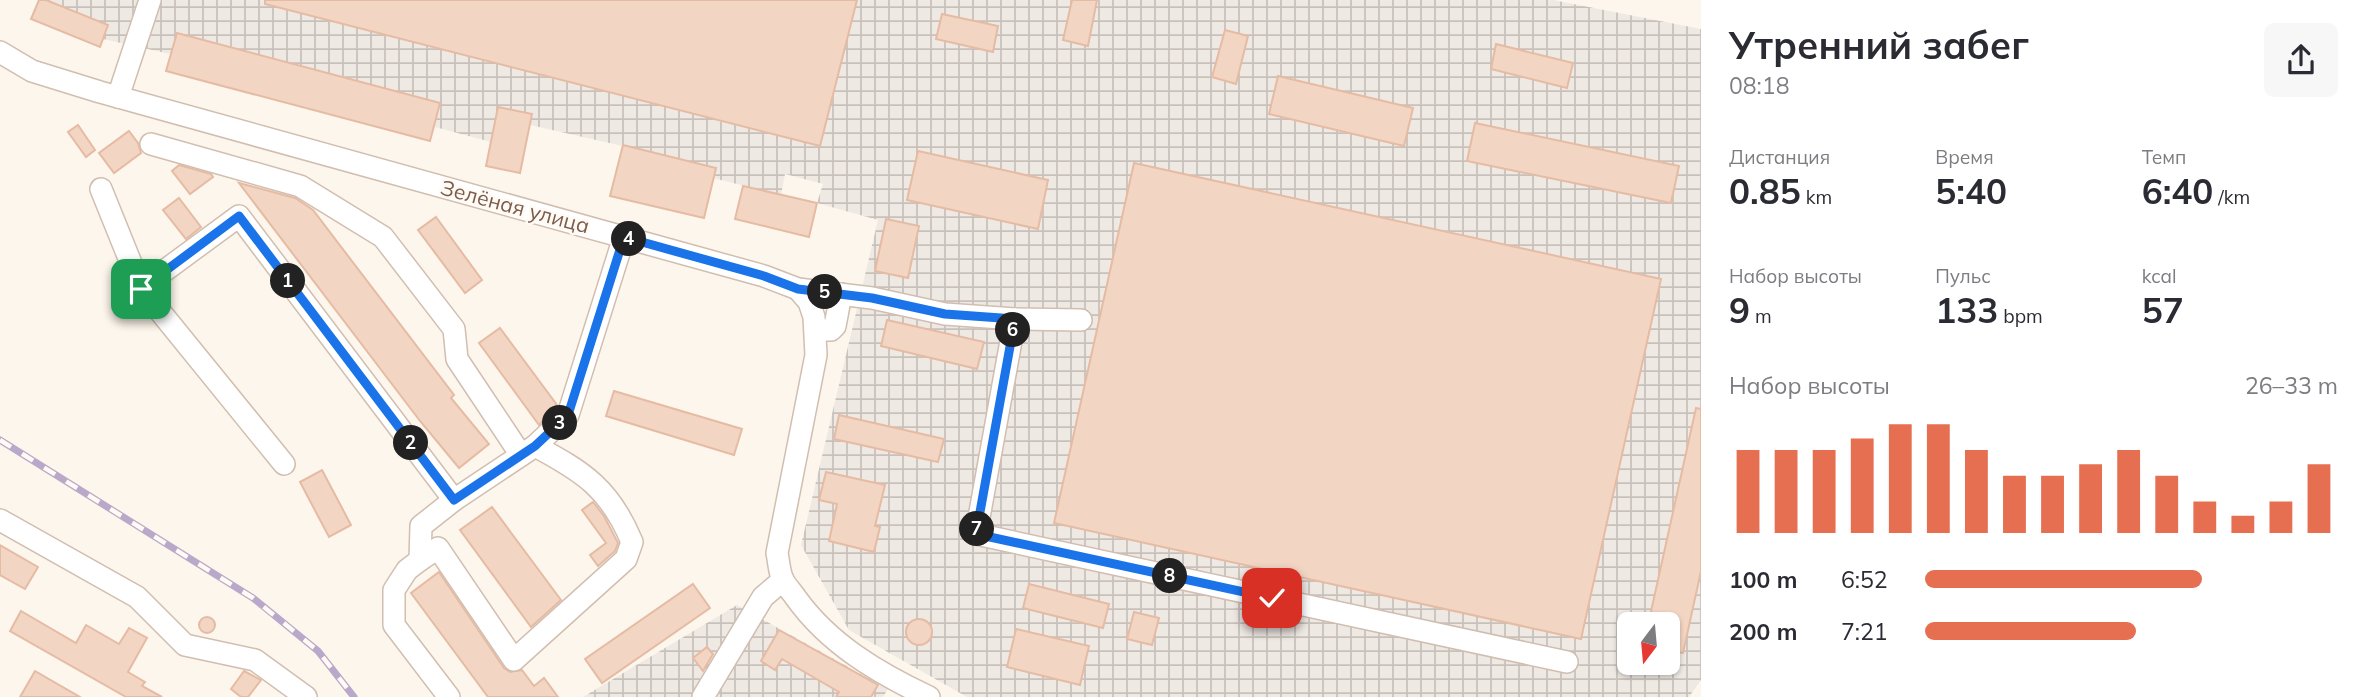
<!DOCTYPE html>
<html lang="ru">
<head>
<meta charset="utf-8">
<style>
  :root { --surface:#fff; --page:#f7f7f7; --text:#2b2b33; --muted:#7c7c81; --accent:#e76f51 }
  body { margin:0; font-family:Mulish,sans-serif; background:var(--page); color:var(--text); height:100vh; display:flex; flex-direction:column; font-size:26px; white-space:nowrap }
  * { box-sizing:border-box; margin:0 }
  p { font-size:23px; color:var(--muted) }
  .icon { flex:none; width:38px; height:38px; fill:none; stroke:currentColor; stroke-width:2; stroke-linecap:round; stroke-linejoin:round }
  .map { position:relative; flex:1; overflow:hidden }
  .drawer { display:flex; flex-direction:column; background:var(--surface); width:665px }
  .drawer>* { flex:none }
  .needle { width:46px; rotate:196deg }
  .controls { position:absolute; left:1617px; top:612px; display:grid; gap:14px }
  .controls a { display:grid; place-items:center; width:63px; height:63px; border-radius:10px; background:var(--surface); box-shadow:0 2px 5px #0004; font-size:35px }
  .pin { position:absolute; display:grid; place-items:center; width:60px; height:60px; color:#fff; margin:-30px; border-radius:14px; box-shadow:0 4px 10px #0006 }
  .km { position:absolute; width:35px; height:35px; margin:-18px; border-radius:50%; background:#222; color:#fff; font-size:19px; line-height:35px; text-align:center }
  .round { display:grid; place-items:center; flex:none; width:74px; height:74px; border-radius:10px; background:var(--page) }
  .head { display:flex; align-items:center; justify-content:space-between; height:119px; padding:0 28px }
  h1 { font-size:38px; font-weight:700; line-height:52px }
  .figures { display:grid; grid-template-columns:repeat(3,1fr); gap:10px; height:119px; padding:7px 28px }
  .figures div { display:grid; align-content:center }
  .figures b { font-size:35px; font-weight:700 }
  .figures small { font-size:19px; font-weight:400 }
  .figures p { font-size:19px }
  .chart { height:196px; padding:14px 28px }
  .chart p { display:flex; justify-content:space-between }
  .chart svg { width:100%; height:126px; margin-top:7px; stroke:var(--accent); stroke-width:6 }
  ul { padding:0 28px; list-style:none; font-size:23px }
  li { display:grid; grid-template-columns:112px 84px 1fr; align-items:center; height:52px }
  li i { height:18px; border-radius:9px; background:var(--accent) }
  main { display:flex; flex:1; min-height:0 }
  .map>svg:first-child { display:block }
  .industrial { fill:url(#industrial-grid); fill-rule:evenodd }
  .building { fill:#f3d5c3; stroke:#e6bba3; stroke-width:2 }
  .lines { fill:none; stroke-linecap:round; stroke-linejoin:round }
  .minor-casing { stroke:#d1beb0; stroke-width:24 }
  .minor { stroke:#fff; stroke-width:21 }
  .rail-casing { stroke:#b9a8c9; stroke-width:7 }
  .rail { stroke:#fffaf3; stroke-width:4.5; stroke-dasharray:13; stroke-linecap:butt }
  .route-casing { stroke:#fff; stroke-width:14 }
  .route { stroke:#1a73e8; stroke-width:9 }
  .labels { text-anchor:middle; stroke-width:5; stroke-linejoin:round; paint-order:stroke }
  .street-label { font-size:21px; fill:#7a5c4d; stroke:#fffaf3 }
</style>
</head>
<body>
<main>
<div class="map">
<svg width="1701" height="697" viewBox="0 0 1701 697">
  <defs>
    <pattern id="industrial-grid" width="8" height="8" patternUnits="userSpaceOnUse" patternTransform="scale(1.75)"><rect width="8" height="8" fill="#efe9e4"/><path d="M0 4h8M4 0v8" fill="none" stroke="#c7c0bb"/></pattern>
  </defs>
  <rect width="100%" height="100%" fill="#fdf6ec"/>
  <g class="industrial">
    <path d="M 46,0 L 1553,0 L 1701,29 L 1701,680 L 1689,697 L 967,697 L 849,630 L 801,545 L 878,220 L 817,203 L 823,184 L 785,174 L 781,195 L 713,178 L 715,167 L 530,125 L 532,114 L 499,107 L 491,142 L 435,127 L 430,141 L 166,71 L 170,54 L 103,39 L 108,25 ZM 1629,625 L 1668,625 L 1668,663 L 1629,663 Z"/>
    <path d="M 737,605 L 888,689 L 883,697 L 583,697 Z"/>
  </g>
  <g class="building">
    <path d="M 39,0 L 46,0 L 108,25 L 100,47 L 31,19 Z"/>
    <path d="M 265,0 L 857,0 L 820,146 L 265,4 Z"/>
    <path d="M 1072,0 L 1097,0 L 1088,46 L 1063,40 Z"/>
    <path d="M 942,14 L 998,26 L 993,52 L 936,39 Z"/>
    <path d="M 1225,30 L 1248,36 L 1236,84 L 1212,77 Z"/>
    <path d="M 177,33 L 440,103 L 430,141 L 166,71 Z"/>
    <path d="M 1496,44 L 1573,63 L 1567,88 L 1491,69 Z"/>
    <path d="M 1278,76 L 1413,108 L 1404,146 L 1269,114 Z"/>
    <path d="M 498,107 L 532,114 L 520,173 L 486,166 Z"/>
    <path d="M 1475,123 L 1679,166 L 1671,203 L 1467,161 Z"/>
    <path d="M 78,125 L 95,150 L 86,157 L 68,132 Z"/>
    <path d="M 129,131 L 138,143 L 141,153 L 114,173 L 99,153 Z"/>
    <path d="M 623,145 L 716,168 L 704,218 L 610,196 Z"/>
    <path d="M 918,151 L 1048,180 L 1038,229 L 907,200 Z"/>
    <path d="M 1134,163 L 1661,279 L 1581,639 L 1054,523 Z"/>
    <path d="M 179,165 L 211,174 L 213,177 L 190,194 L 172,171 Z"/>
    <path d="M 239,183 L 295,198 L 313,210 L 454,395 L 451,398 L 489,444 L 459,468 L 420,421 Z"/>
    <path d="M 743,186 L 817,203 L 809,237 L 735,219 Z"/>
    <path d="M 179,198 L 201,227 L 186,239 L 163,210 Z"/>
    <path d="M 436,217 L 482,280 L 465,293 L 418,230 Z"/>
    <path d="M 886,219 L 919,226 L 908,278 L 875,271 Z"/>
    <path d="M 887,320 L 984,342 L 977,369 L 881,346 Z"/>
    <path d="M 500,328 L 557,405 L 539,425 L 479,343 Z"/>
    <path d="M 614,391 L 742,429 L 734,455 L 606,416 Z"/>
    <path d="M 1696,408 L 1701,409 L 1701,571 L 1683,653 L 1668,650 L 1668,625 L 1648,625 Z"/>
    <path d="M 839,415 L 944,439 L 938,462 L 834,439 Z"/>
    <path d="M 322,470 L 351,525 L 329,537 L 300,482 Z"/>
    <path d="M 826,472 L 885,485 L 875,526 L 880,527 L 874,552 L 829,541 L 837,504 L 819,500 Z"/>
    <path d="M 593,502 L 604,516 L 618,543 L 615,551 L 598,566 L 590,555 L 606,543 L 582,510 Z"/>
    <path d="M 492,507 L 561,600 L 531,627 L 460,530 Z"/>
    <path d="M 0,545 L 38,567 L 25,589 L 0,575 Z"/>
    <path d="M 439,572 L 504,668 L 510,672 L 522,670 L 534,686 L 544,678 L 558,697 L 488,697 L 411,593 Z"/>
    <path d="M 693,584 L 710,608 L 602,683 L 585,659 Z"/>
    <path d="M 1029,584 L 1109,604 L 1103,628 L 1023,608 Z"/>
    <path d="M 21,611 L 76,643 L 86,625 L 119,644 L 129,628 L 147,638 L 128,672 L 145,682 L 142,686 L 162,697 L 126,697 L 10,631 Z"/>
    <path d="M 1134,612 L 1159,618 L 1152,645 L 1127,639 Z"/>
    <circle cx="207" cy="625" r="8"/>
    <circle cx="919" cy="632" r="13"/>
    <path d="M 1016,629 L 1089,646 L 1080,685 L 1007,667 Z"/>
    <path d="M 779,630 L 878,685 L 871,697 L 836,697 L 839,692 L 782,659 L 775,670 L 761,661 Z"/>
    <path d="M 707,647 L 713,654 L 703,671 L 693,658 Z"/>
    <path d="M 35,671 L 80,697 L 20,697 Z"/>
    <path d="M 244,671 L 261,680 L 248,697 L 241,697 L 231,689 Z"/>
  </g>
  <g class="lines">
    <g class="minor-casing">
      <g id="minor">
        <path d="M 0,52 L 32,71 L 100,92 L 764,276 L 798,289 L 872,298 L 945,314 L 1015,319 L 1081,320"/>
        <path d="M 118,97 L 150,0"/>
        <path d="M 151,144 L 300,186 L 383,237 L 454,329 L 457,359 L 521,455"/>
        <path d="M 101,189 L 141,288 L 239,216 L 454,500"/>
        <path d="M 141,288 L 284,464"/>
        <path d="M 798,289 L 809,302 L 814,317 L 816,355 L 777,553 C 779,562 779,572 783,580 C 786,586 792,592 796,598 C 829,644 878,673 929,697"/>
        <path d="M 1015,319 L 976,534 L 1567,662"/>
        <path d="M 816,330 L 831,330 L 835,326 L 841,294"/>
        <path d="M 0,520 L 137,597 L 185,645 L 255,660 L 306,697"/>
        <path d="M 420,560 L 438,548 L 514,660 L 626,559 L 632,542 C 610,489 584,472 535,446"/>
        <path d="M 449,697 L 394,625 L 394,590 L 407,570 L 420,560 L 421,526 L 454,500 L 535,446 L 568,415 L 624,237"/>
        <path d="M 703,697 L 763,597 L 783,580"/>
      </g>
    </g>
    <use href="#minor" class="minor"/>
    <g class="rail-casing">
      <path id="rail" d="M 0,440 L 253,598 L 318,651 L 354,697"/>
    </g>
    <use href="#rail" class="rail"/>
  </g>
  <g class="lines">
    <g class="route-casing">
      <path id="route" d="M 141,289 L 239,216 L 454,500 L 535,446 L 568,415 L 624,237 L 764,276 L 798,289 L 872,298 L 945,314 L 1015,319 L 976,534 L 1272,598"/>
    </g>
    <use href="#route" class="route"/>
  </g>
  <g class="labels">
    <g class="street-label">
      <text transform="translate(515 207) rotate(15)" y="7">Зелёная улица</text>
    </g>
  </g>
</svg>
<div class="controls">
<a><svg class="needle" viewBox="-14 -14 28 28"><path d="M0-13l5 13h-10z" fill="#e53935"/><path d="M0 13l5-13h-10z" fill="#7c7c81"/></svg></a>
</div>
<div class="pin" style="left:141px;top:289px;background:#1e9e55"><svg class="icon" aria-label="arrive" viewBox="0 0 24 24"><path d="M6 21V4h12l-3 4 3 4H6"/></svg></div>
<div class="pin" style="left:1272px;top:598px;background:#d93025"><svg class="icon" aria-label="check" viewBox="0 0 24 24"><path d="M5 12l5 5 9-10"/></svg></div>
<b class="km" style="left:288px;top:281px">1</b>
<b class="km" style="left:411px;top:443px">2</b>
<b class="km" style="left:560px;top:423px">3</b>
<b class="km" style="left:629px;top:239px">4</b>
<b class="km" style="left:825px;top:292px">5</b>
<b class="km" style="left:1013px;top:330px">6</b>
<b class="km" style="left:977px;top:529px">7</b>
<b class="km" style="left:1170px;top:576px">8</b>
</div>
<section class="drawer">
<div class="head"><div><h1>Утренний забег</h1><p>08:18</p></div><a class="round"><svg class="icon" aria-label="share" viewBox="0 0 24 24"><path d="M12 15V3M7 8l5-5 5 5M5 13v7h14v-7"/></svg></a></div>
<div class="figures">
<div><p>Дистанция</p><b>0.85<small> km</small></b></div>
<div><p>Время</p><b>5:40</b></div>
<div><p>Темп</p><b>6:40<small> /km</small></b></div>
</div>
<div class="figures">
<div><p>Набор высоты</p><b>9<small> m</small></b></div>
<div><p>Пульс</p><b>133<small> bpm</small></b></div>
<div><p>kcal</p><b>57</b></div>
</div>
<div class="chart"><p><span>Набор высоты</span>26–33 m</p>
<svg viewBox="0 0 160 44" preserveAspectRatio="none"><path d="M5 44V15M15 44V15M25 44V15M35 44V11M45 44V6M55 44V6M65 44V15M75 44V24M85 44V24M95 44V20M105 44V15M115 44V24M125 44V33M135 44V38M145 44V33M155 44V20"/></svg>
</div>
<ul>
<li><b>100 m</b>6:52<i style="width:67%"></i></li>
<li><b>200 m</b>7:21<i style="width:51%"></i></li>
</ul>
</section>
</main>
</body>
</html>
